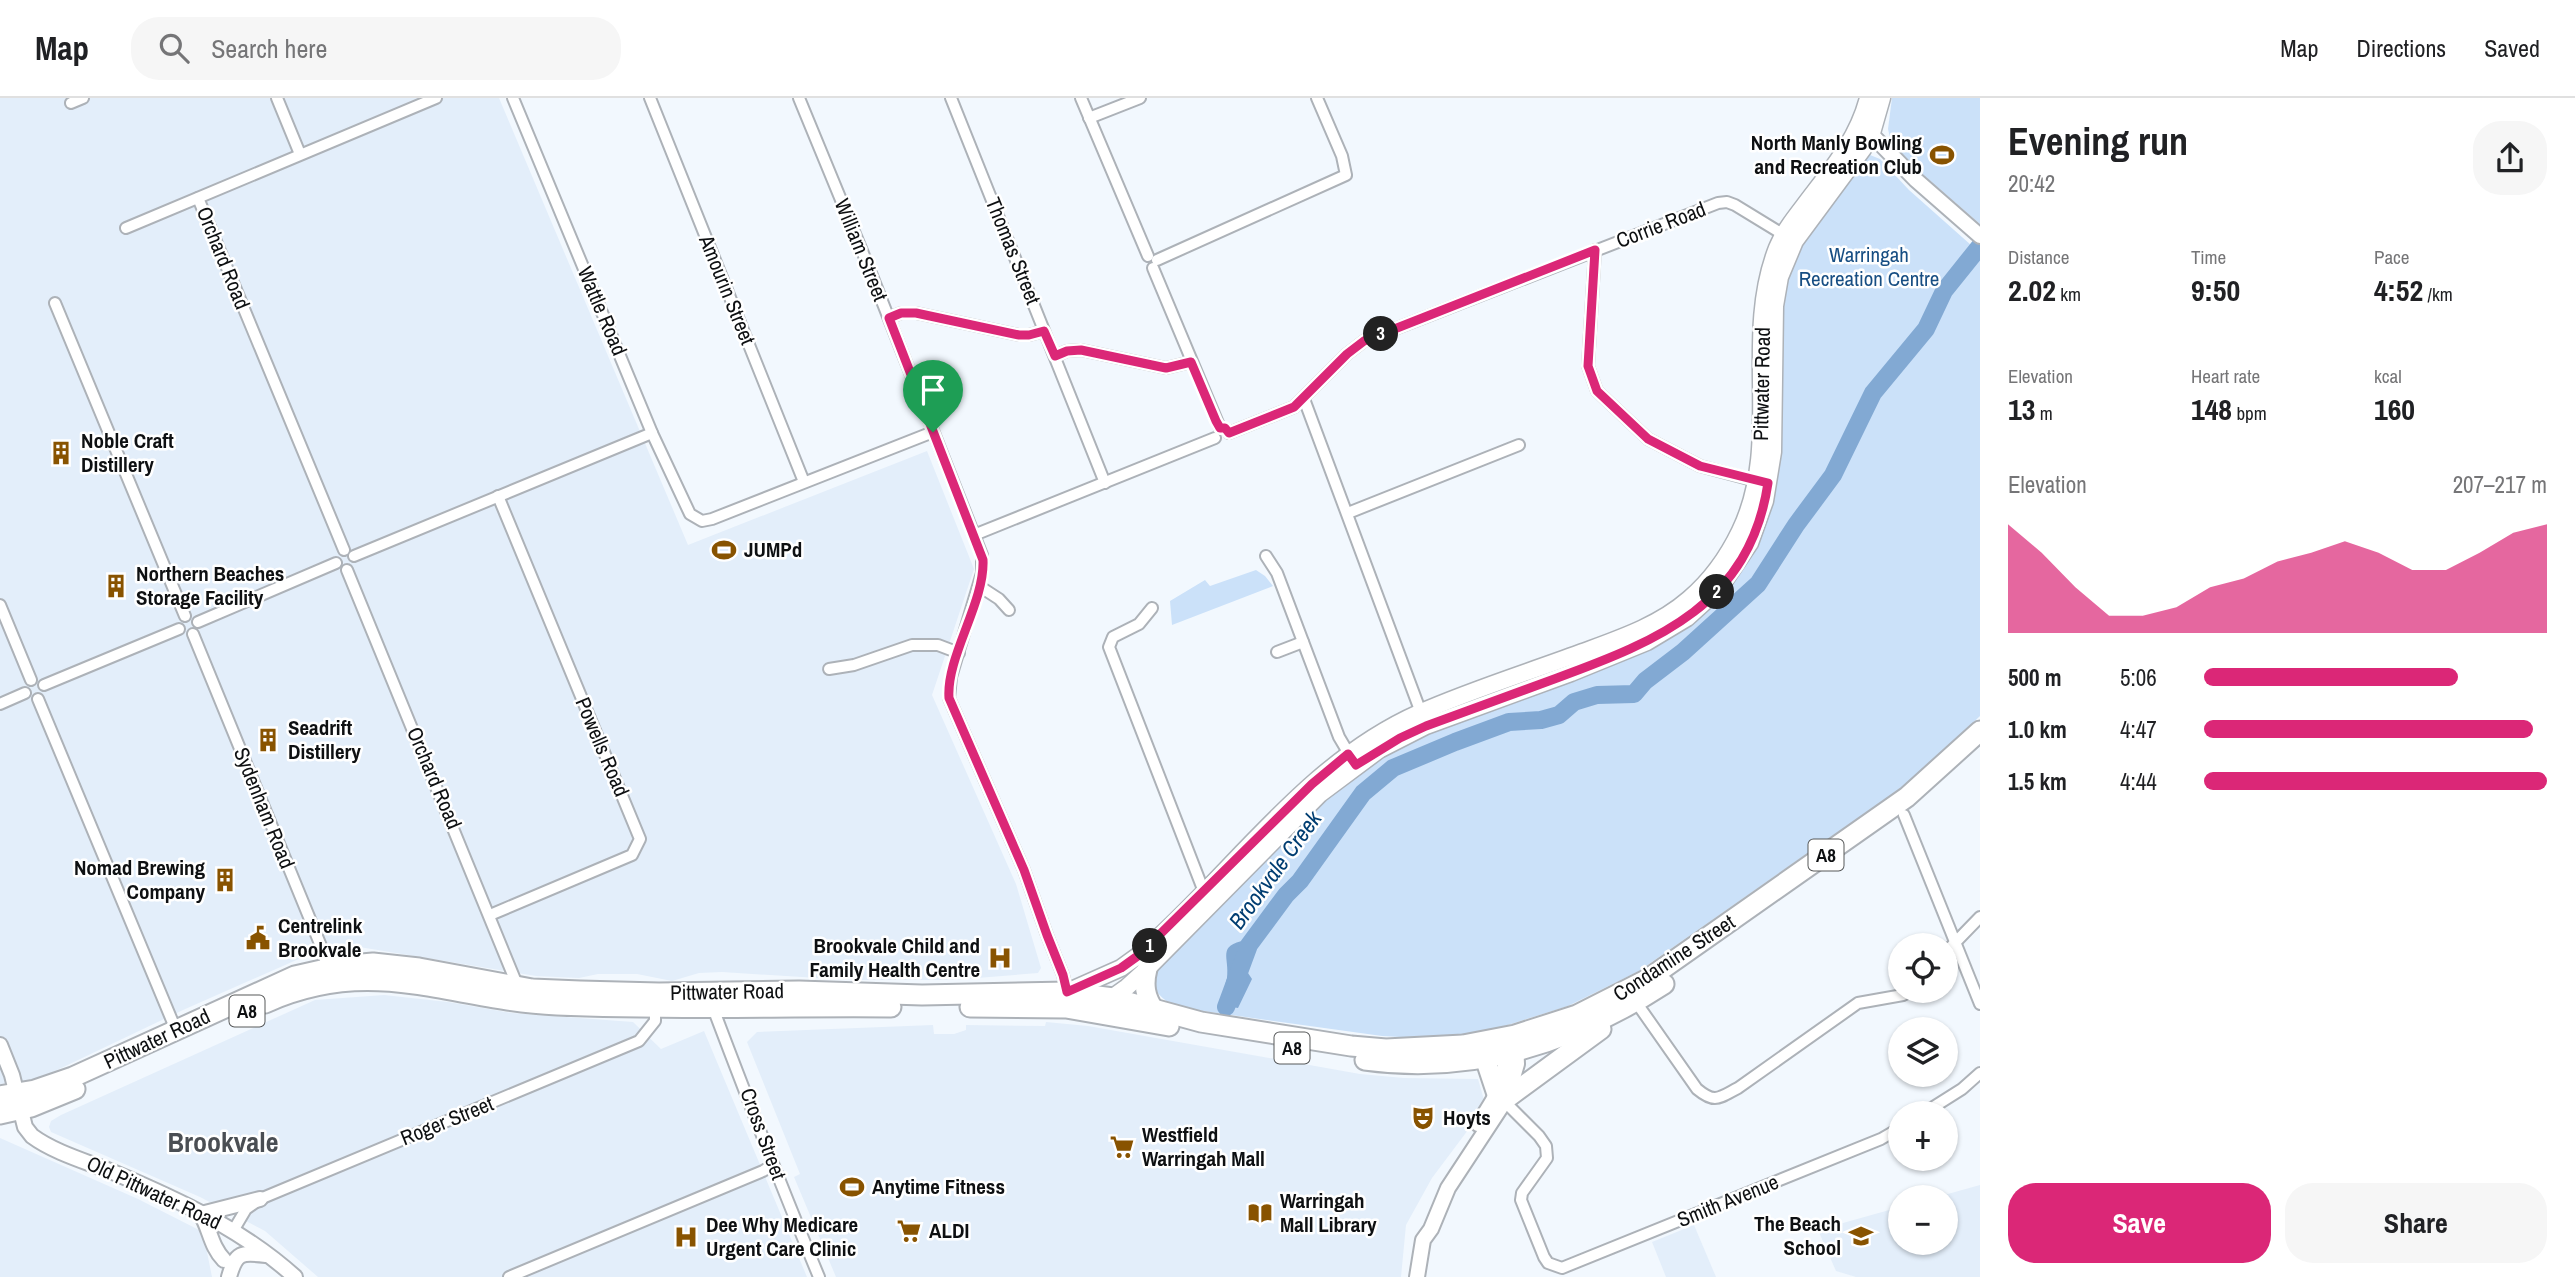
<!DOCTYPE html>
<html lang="en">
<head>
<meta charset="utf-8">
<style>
  :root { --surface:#fff; --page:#f6f6f6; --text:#202124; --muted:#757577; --line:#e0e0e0; --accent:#db2777 }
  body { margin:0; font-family:"Archivo Narrow",sans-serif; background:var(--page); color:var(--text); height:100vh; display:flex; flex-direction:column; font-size:26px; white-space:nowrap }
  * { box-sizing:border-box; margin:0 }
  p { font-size:23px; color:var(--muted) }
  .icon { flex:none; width:38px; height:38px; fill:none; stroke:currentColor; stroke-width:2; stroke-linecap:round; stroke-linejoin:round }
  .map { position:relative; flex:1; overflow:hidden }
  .sheet { display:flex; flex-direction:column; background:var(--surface); width:595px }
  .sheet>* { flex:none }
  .controls { position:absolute; left:1888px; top:835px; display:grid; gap:14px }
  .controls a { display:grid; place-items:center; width:70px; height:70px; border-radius:50%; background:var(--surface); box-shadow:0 2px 5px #0004; font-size:35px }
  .pin { position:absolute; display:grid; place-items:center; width:60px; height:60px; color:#fff; margin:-72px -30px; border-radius:50% 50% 50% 0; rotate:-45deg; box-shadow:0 0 7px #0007 }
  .pin .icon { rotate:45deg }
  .km { position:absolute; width:35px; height:35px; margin:-18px; border-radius:50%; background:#222; color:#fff; font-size:19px; line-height:35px; text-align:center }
  .round { display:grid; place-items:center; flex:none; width:74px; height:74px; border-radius:28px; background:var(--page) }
  .summary { display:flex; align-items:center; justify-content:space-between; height:119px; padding:0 28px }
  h1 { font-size:38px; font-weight:700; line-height:52px }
  .figures { display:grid; grid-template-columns:repeat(3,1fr); gap:10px; height:119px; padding:7px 28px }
  .figures div { display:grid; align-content:center }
  .figures b { font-size:30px; font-weight:700 }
  .figures small { font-size:19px; font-weight:400 }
  .figures p { font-size:19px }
  .chart { height:196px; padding:14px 28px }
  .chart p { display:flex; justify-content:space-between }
  .chart svg { width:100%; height:126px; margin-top:7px; fill:var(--accent); opacity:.7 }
  .cta { display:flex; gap:14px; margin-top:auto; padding:14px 28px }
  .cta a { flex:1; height:80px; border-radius:28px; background:var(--accent); color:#fff; font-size:28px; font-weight:700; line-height:80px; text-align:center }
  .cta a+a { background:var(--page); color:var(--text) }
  ul { padding:0 28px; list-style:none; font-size:23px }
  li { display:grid; grid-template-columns:112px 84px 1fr; align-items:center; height:52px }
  li i { height:18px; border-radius:9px; background:var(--accent) }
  header { display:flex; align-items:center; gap:42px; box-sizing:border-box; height:98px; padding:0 35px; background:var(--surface); border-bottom:2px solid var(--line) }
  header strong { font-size:33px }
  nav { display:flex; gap:38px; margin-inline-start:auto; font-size:24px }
  .search { width:490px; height:63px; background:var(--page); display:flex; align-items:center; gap:18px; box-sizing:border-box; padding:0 24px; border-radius:28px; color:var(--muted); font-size:26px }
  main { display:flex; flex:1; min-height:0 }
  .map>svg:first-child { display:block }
  .built { fill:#e3eefa }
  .green { fill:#cbe1f9 }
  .water { fill:#82a9d3 }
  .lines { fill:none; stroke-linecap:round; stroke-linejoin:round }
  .river { stroke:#82a9d3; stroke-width:18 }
  .street-casing { stroke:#adb2b8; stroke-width:14 }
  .secondary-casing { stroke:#adb2b8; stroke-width:18 }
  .primary-casing { stroke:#adb2b8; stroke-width:19 }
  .highway-casing { stroke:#adb2b8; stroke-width:23 }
  .street { stroke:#fff; stroke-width:10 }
  .secondary { stroke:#fff; stroke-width:14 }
  .primary { stroke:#fff; stroke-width:16 }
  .highway { stroke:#fff; stroke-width:19 }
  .route-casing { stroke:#fff; stroke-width:14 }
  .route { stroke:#db2777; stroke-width:9 }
  .labels { text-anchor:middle; stroke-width:5; stroke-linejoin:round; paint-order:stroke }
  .shield { fill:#fff; stroke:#565859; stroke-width:2 }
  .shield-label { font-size:19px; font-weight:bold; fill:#0e1012 }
  .poi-label { font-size:21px; font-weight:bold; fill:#0e1012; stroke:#fff; text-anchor:start }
  .street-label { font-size:21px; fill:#0e1012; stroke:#fff }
  .park-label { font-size:21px; fill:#174e83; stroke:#fff }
  .water-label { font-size:23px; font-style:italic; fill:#013e72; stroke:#fff }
  .district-label { font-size:28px; font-weight:bold; fill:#4a4e53; stroke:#fff }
</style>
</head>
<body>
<header>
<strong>Map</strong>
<div class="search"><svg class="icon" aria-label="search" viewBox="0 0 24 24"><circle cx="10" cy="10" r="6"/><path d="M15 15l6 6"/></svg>Search here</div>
<nav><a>Map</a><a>Directions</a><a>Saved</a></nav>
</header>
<main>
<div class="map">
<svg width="1980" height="1179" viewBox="0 0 1980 1179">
  <rect width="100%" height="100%" fill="#f2f8fe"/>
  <g class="built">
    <path d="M 0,0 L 499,0 L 688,447 L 927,353 L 974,471 L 932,597 L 1016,786 L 1041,870 L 1038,875 L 952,882 L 850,882 L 722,874 L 699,875 L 672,883 L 637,876 L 598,876 L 579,880 L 536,878 L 335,845 L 183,912 L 34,983 L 0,986 Z"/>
    <path d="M 384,897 L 448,904 L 512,915 L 633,924 L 661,951 L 704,933 L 807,1179 L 318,1179 L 265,1133 L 200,1099 L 51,1034 L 49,1029 L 51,1023 L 61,1017 L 315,902 Z"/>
    <path d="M 1046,924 L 1088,928 L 1360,976 L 1404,980 L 1478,981 L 1484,1002 L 1477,1020 L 1432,1080 L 1406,1127 L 1401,1179 L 836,1179 L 794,1079 L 800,1076 L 747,944 L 757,934 L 933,927 L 934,936 L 954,936 L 966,932 L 966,927 L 1045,928 Z"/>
    <path d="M 0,1040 L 138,1101 L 203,1134 L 212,1179 L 0,1179 Z"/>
    <path d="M 1980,1087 L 1980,1179 L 1856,1179 L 1836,1173 L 1818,1132 L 1900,1109 L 1900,1144 L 1946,1144 L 1946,1099 L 1937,1099 Z"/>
    <path d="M 1694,1127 L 1716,1179 L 1666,1179 L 1652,1144 Z"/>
  </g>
  <g class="green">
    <path d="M 1892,0 L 1980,0 L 1980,126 L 1920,74 L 1891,44 L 1888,31 Z"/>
    <path d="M 1870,57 L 1880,61 L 1909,92 L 1980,155 L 1980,618 L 1918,678 L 1639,873 L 1568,908 L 1495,931 L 1455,938 L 1417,940 L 1382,938 L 1174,909 C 1158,896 1149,892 1158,871 L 1325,698 L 1381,656 L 1424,633 L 1656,549 L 1694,523 L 1728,491 L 1788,178 L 1798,152 L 1812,128 Z"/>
    <path d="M 1256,472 L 1265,478 L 1273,488 L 1172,527 L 1170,503 L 1205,482 L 1210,488 Z"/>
  </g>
  <path class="water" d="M 1246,842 L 1254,845 L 1244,869 L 1252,881 L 1238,910 L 1220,907 C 1221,898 1225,889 1227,880 C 1230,859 1216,848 1246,842 Z"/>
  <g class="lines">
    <path class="river" d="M 1226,909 L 1249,847 L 1286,797 L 1300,783 L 1363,695 L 1393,670 L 1455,644 L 1509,624 L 1541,622 L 1559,617 L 1574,604 L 1597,597 L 1634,596 L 1645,583 L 1683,554 L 1758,486 L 1796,427 L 1833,377 L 1873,295 L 1926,231 L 1944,193 L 1980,148"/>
    <g class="street-casing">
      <g id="street">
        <path d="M 277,0 L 300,56"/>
        <path d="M 513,0 L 652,335 L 690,416 L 702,423 L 712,421 L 933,334"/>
        <path d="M 650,0 L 804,384"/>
        <path d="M 799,0 L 867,165 L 982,457 L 982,475 L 951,579 L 949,600 L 1024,772 L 1047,837 L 1063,877 L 1067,894"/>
        <path d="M 951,0 L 1105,385"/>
        <path d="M 1081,0 L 1148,158"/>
        <path d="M 71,5 L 83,0"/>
        <path d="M 1089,20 L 1140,0"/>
        <path d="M 198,100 L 344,452"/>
        <path d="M 126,130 L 436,0"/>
        <path d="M 1595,152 L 1588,268 L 1597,293 L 1648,341 L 1700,368 L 1760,384"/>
        <path d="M 1157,162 L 1346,77 L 1342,58 L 1317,0"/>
        <path d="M 1153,170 L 1220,330"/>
        <path d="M 55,205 L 185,518"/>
        <path d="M 889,220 L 901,215 L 916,215 L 1019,237 L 1029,237 L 1044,233"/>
        <path d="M 1055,258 L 1067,253 L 1081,252 L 1166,270 L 1191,264"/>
        <path d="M 1304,301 L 1423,620"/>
        <path d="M 1229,335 L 1294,309 L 1347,256 L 1364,243 L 1718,105 L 1727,104 L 1735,107 L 1789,140"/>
        <path d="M 1348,415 L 1519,347"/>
        <path d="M 974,437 L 1215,340"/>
        <path d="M 354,458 L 652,335"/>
        <path d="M 1266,458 L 1277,475 L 1339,639 L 1352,661"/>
        <path d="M 347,472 L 518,889"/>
        <path d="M 979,488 L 999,501 L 1009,512"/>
        <path d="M 0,507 L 31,582"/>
        <path d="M 1152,510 L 1139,526 L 1113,539 L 1109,549 L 1206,799"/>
        <path d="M 198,524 L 336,465"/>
        <path d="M 193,536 L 323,853 L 328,875"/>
        <path d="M 1277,554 L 1303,544"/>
        <path d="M 829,571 L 854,567 L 912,547 L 938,547 L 959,555"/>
        <path d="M 44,587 L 179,531"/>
        <path d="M 38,601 L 176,932"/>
        <path d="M 0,606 L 25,595"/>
        <path d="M 1904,717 L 1980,906"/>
        <path d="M 490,817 L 632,757 L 640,741 L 498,398"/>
        <path d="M 1946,854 L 1980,819"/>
        <path d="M 1636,904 L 1697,991 C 1715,1006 1719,1000 1738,990 L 1858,905 L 1903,897 L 1913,892"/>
        <path d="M 713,910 C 747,1000 782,1090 819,1179"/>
        <path d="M 1505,1004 L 1539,1038 L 1546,1048 L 1547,1060 L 1522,1095 L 1521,1102 L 1544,1159 L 1548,1165 L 1562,1170 L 1881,1041 L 1900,1030"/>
        <path d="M 1924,1015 L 1962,991 L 1980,975"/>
        <path d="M 233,1133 L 246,1111 L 260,1101 L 639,943 L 655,923 L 655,911"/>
        <path d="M 509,1179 L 763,1073 L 773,1067"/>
      </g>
    </g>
    <g class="secondary-casing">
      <g id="secondary">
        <path d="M 1864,29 L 1916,82 L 1980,138"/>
        <path d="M 0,947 L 12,977 L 25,1029 L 32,1038 C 55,1055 88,1064 115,1075 C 179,1102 243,1132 295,1179"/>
        <path d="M 1478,1026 C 1494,1002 1510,980 1504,949"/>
        <path d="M 201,1116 L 260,1101"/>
        <path d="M 201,1116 C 210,1131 211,1149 224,1162"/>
        <path d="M 229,1179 C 236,1154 241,1154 266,1157"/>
        <path d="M 1417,1179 L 1423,1142 L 1431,1131 L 1448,1090 L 1507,1000 L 1517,966 L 1516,944"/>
      </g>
    </g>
    <g class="primary-casing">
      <g id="primary">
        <path d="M 1067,894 L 1121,870 L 1139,857 C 1232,777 1304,666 1419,615 C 1471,592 1526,575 1580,555 C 1618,541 1658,528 1689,501 C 1710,483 1728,458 1740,433 C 1783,344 1741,241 1777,150 C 1783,135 1793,122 1803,109 C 1829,74 1857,43 1868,0"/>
        <path d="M 1106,904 L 1127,889 L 1147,871 L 1320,696 L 1379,652 L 1426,628 L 1571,575 L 1647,544 L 1687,520 L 1719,491 L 1750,445 L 1765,403 L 1773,354 L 1775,208 L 1780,179 L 1795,143 L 1863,51 L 1872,35 L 1882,0"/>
      </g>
    </g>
    <g class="highway-casing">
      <g id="highway">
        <path d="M 1147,871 C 1143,887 1145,899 1154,912"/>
        <path d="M 265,905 C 374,856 449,902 557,907 C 668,912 779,908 891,909"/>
        <path d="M 970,909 L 1066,910 L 1169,928"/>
        <path d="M 1485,960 L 1497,996"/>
        <path d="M 1365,962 C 1474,977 1573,945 1664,886"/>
        <path d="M 0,998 L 35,992 L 73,979 L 295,878 L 339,868 L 373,865 L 419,870 L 532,891 L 580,893 L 659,895 L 799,893 L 922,897 L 1067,894 L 1113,900 L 1201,924 L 1351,948 L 1386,951 L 1463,947 L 1515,937 L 1577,917 L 1648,881 L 1907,699 L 1980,633"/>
        <path d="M 1507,1000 L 1601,931"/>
        <path d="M 0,1016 L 31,1009 L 75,991"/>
      </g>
    </g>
    <use href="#street" class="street"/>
    <use href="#secondary" class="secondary"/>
    <use href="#primary" class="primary"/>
    <use href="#highway" class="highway"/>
  </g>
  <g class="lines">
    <g class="route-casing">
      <path id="route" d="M 1595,152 L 1588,268 L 1597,293 L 1648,341 L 1700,368 L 1768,385 C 1750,506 1658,543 1557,580 C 1513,596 1470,612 1426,628 L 1400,640 L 1356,667 L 1348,656 L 1312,686 L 1139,857 L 1121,870 L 1067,894 L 1063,877 L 1047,837 L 1024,772 L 949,600 C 946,559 985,504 983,462 L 889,220 L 901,215 L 916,215 L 1019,237 L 1029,237 L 1044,233 L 1055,258 L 1067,253 L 1081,252 L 1166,270 L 1191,264 L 1216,323 L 1220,330 L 1225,330 L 1229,335 L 1294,309 L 1347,256 L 1364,243 Z"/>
    </g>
    <use href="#route" class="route"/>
  </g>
  <defs>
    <g id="stadium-bare" transform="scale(1.89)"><path d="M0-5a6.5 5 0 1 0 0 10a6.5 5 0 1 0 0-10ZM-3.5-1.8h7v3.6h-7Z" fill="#885300" stroke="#fff" stroke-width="2.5" paint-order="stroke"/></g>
    <g id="building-bare" transform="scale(1.89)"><path d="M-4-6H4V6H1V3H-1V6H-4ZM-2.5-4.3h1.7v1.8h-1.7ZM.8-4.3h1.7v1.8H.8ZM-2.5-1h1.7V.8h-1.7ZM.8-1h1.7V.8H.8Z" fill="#885300" stroke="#fff" stroke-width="2.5" paint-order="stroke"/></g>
    <g id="civic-bare" transform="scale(1.89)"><path d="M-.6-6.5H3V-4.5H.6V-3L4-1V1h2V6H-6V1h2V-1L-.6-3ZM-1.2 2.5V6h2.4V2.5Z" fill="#885300" stroke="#fff" stroke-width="2.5" paint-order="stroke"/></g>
    <g id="hospital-bare" transform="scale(1.89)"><path d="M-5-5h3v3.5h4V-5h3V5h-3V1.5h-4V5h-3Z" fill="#885300" stroke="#fff" stroke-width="2.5" paint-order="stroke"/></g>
    <g id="theatre-bare" transform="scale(1.89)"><path d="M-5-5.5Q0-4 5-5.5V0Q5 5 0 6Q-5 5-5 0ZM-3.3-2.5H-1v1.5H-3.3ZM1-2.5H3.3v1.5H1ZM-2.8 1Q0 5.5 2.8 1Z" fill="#885300" stroke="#fff" stroke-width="2.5" paint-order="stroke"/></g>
    <g id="supermarket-bare" transform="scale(1.89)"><path d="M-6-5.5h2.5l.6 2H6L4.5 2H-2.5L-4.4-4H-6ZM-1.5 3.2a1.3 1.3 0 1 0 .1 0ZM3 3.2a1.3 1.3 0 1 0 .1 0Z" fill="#885300" stroke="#fff" stroke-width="2.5" paint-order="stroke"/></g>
    <g id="library-bare" transform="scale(1.89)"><path d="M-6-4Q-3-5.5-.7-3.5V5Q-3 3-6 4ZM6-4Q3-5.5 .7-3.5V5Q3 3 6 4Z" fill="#885300" stroke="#fff" stroke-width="2.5" paint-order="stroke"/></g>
    <g id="school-bare" transform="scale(1.89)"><path d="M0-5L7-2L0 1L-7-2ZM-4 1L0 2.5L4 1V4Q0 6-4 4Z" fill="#885300" stroke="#fff" stroke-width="2.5" paint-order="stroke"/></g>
  </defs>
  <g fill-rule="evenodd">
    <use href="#stadium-bare" x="1942" y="57"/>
    <use href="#building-bare" x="61" y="355"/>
    <use href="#stadium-bare" x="724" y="452"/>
    <use href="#building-bare" x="116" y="488"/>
    <use href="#building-bare" x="268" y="642"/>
    <use href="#building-bare" x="225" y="782"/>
    <use href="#civic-bare" x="258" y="840"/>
    <use href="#hospital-bare" x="1000" y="860"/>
    <use href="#theatre-bare" x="1423" y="1020"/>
    <use href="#supermarket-bare" x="1122" y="1049"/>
    <use href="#stadium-bare" x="852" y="1089"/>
    <use href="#library-bare" x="1260" y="1115"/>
    <use href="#supermarket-bare" x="909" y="1133"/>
    <use href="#school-bare" x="1861" y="1138"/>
    <use href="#hospital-bare" x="686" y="1139"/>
  </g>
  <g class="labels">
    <g class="shield">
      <rect x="1808.5" y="741.5" width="35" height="31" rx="5"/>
      <rect x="229.5" y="897.5" width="35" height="31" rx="5"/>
      <rect x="1274.5" y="934.5" width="35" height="31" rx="5"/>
    </g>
    <g class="shield-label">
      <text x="1826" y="764">A8</text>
      <text x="247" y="920">A8</text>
      <text x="1292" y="957">A8</text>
    </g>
    <g class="poi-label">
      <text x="1922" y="52" text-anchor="end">North Manly Bowling<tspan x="1922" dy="24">and Recreation Club</tspan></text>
      <text x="81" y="350">Noble Craft<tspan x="81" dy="24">Distillery</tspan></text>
      <text x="744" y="459">JUMPd</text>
      <text x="136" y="483">Northern Beaches<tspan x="136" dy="24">Storage Facility</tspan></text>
      <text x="288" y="637">Seadrift<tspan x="288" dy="24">Distillery</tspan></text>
      <text x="205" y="777" text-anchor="end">Nomad Brewing<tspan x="205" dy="24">Company</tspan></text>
      <text x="278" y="835">Centrelink<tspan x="278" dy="24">Brookvale</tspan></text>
      <text x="980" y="855" text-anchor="end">Brookvale Child and<tspan x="980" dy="24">Family Health Centre</tspan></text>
      <text x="1443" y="1027">Hoyts</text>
      <text x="1142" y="1044">Westfield<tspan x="1142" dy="24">Warringah Mall</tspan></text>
      <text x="872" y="1096">Anytime Fitness</text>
      <text x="1280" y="1110">Warringah<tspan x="1280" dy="24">Mall Library</tspan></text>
      <text x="1841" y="1133" text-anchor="end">The Beach<tspan x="1841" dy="24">School</tspan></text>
      <text x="706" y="1134">Dee Why Medicare<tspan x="706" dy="24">Urgent Care Clinic</tspan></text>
      <text x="929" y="1140">ALDI</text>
    </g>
    <g class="street-label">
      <text transform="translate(1661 127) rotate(-21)" y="7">Corrie Road</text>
      <text transform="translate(861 152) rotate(68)" y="7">William Street</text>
      <text transform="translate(1013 153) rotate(68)" y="7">Thomas Street</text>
      <text transform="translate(223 160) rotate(68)" y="7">Orchard Road</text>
      <text transform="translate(727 192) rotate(68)" y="7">Amourin Street</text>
      <text transform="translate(602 213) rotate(67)" y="7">Wattle Road</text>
      <text transform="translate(1762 286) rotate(-89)" y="7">Pittwater Road</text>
      <text transform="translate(602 649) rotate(67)" y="7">Powells Road</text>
      <text transform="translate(434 680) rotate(67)" y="7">Orchard Road</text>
      <text transform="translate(264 710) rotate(68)" y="7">Sydenham Road</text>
      <text transform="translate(1674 860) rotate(-33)" y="7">Condamine Street</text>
      <text transform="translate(727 894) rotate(-1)" y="7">Pittwater Road</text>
      <text transform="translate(157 941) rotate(-25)" y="7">Pittwater Road</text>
      <text transform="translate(447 1023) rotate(-22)" y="7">Roger Street</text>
      <text transform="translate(763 1036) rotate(70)" y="7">Cross Street</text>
      <text transform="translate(154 1095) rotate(25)" y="7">Old Pittwater Road</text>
      <text transform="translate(1728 1103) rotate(-22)" y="7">Smith Avenue</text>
    </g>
    <g class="park-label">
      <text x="1869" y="164">Warringah<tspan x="1869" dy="24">Recreation Centre</tspan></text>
    </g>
    <g class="water-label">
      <text transform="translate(1275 772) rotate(-54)" y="8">Brookvale Creek</text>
    </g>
    <g class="district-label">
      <text x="223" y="1054">Brookvale</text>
    </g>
  </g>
</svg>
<div class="controls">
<a><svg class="icon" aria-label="locate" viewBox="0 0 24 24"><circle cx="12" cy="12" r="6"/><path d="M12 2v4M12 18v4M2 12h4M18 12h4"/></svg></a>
<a><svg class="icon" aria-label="layers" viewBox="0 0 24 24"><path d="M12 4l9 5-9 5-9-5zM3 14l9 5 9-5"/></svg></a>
<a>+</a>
<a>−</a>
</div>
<div class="pin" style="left:933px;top:334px;background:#1e9e55"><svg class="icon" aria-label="arrive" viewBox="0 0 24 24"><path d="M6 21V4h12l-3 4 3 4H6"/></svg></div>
<b class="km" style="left:1150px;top:848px">1</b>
<b class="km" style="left:1717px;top:494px">2</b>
<b class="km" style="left:1381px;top:236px">3</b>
</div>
<section class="sheet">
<div class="summary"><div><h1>Evening run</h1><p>20:42</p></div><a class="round"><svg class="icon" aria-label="share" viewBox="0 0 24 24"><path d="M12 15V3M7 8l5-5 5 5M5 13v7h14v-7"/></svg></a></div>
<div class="figures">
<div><p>Distance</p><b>2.02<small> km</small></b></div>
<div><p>Time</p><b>9:50</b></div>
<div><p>Pace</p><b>4:52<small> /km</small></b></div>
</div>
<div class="figures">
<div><p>Elevation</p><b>13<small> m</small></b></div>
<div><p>Heart rate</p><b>148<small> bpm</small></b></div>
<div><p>kcal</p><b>160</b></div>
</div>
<div class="chart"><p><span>Elevation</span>207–217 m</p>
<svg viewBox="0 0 160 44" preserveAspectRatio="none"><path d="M0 44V6L10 16L20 28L30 38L40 38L50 35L60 28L70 25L80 19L90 16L100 12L110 16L120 22L130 22L140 16L150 9L160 6V44z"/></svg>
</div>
<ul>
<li><b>500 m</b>5:06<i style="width:74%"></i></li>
<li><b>1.0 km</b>4:47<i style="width:96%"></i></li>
<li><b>1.5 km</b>4:44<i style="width:100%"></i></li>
</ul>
<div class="cta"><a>Save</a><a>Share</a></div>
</section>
</main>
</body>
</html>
